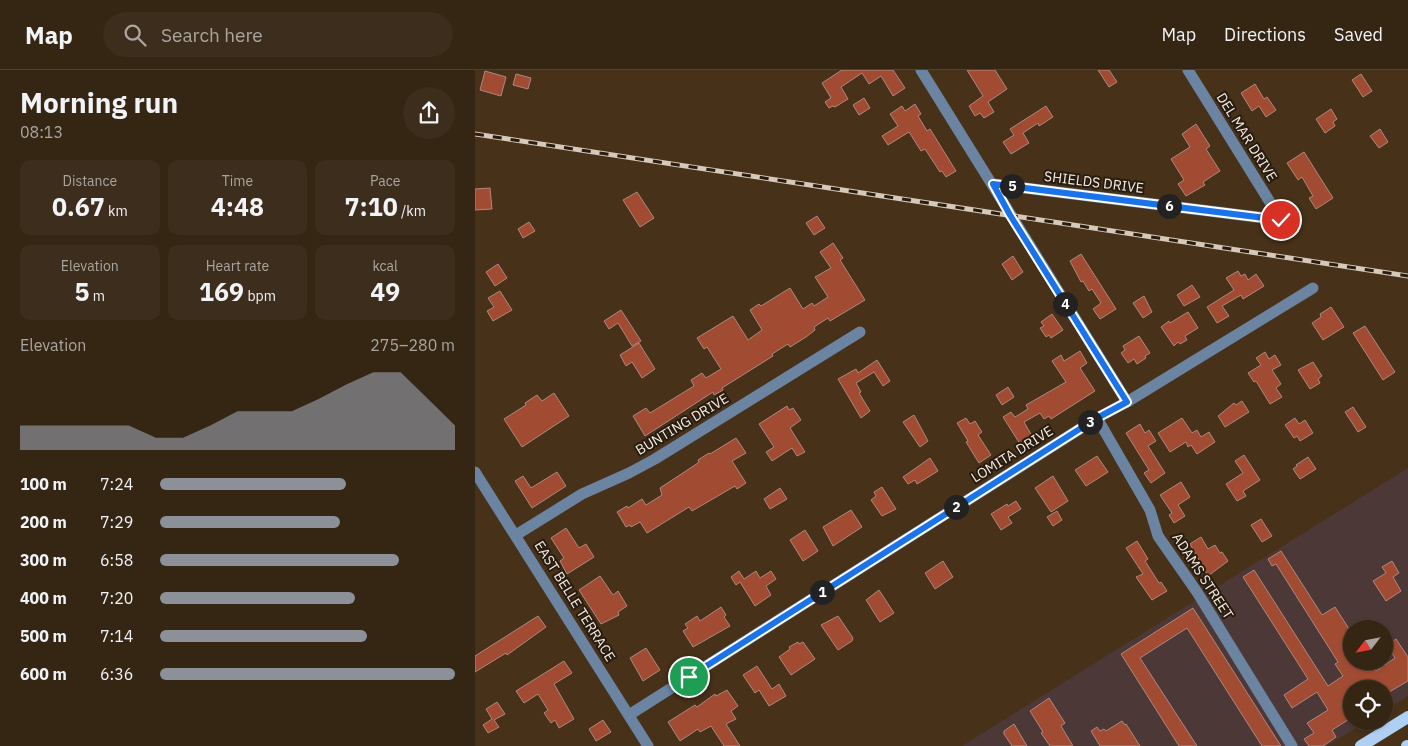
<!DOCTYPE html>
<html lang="en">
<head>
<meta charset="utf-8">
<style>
  :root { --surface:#352513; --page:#3d2d1c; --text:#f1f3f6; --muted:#aaa5a0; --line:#4f4233; --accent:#8c9099 }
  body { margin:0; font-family:"IBM Plex Sans",sans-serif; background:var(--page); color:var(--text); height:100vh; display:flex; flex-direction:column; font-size:19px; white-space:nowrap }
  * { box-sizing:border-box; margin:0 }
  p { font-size:16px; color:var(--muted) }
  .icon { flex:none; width:28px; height:28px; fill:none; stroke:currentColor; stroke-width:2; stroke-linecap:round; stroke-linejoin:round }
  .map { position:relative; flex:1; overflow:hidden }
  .sheet { display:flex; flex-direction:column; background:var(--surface); width:475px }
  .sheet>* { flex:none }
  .needle { width:32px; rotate:238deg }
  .controls { position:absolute; left:868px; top:550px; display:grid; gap:10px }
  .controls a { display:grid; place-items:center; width:50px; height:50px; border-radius:50%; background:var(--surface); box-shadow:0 1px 4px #0004,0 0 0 1px var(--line); font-size:25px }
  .pin { position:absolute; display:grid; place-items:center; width:42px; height:42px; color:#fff; margin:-21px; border:2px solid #fff; border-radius:50%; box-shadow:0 1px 5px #0007 }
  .km { position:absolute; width:25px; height:25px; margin:-12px; border-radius:50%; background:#222; color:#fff; font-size:14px; line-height:25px; text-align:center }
  .round { display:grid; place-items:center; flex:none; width:52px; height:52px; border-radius:26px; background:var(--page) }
  .summary { display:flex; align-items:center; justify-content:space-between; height:85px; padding:0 20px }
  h1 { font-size:28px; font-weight:700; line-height:38px }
  .stats { display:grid; grid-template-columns:repeat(3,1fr); gap:8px; height:85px; padding:5px 20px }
  .stats div { display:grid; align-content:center; border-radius:10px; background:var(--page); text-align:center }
  .stats b { font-size:25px; font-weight:700 }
  .stats small { font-size:14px; font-weight:400 }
  .stats p { font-size:14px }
  .chart { height:140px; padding:10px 20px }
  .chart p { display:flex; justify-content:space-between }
  .chart svg { width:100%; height:90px; margin-top:5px; fill:var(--accent); opacity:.7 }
  ul { padding:0 20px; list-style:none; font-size:16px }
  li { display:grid; grid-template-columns:80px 60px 1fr; align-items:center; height:38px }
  li i { height:12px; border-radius:6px; background:var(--accent) }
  header { display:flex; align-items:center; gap:30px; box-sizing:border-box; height:70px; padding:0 25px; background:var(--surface); border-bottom:1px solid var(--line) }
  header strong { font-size:24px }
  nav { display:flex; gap:28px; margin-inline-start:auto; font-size:18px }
  .search { width:350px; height:45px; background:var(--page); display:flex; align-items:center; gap:12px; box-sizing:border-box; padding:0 18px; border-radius:28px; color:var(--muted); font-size:19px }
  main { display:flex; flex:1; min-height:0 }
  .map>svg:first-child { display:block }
  .commercial { fill:#4d3838; fill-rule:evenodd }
  .building { fill:#a14b33; stroke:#ae887e }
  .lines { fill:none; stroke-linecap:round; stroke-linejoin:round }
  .minor { stroke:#6a84a1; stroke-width:11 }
  .major { stroke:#afd0f4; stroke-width:12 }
  .rail-casing { stroke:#d7c8b7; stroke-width:5 }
  .rail { stroke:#261c11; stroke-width:3; stroke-dasharray:9; stroke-linecap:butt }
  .route-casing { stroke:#fff; stroke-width:10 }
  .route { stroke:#1a73e8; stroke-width:6 }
  .labels { text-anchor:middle; stroke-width:4; stroke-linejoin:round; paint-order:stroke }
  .street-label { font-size:14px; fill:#faecdd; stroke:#261c11 }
</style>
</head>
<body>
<header>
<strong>Map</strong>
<div class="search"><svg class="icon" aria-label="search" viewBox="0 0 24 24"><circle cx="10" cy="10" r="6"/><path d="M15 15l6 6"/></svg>Search here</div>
<nav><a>Map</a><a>Directions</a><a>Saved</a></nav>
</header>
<main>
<section class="sheet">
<div class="summary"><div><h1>Morning run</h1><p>08:13</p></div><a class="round"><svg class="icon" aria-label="share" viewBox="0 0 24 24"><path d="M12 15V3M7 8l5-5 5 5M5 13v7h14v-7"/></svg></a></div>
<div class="stats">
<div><p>Distance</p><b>0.67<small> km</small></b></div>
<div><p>Time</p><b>4:48</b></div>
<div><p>Pace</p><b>7:10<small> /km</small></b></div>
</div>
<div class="stats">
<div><p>Elevation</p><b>5<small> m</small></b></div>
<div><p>Heart rate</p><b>169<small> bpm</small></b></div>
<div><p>kcal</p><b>49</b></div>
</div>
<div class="chart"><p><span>Elevation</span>275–280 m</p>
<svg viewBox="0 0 160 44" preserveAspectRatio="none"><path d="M0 44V32L10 32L20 32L30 32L40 32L50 38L60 38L70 32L80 25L90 25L100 25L110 19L120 12L130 6L140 6L150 19L160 32V44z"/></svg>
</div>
<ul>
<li><b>100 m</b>7:24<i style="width:63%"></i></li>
<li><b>200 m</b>7:29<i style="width:61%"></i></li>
<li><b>300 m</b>6:58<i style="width:81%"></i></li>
<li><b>400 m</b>7:20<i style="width:66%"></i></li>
<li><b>500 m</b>7:14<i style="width:70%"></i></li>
<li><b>600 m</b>6:36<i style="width:100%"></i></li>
</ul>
</section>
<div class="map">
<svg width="933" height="676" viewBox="0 0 933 676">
  <rect width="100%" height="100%" fill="#473119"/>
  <path class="commercial" d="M 933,398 L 933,626 L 909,641 L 909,619 L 876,619 L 876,651 L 892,651 L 852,676 L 487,676 ZM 876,559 L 909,559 L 909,591 L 876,591 Z"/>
  <g class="building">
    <path d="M 367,0 L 418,0 L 430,18 L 418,26 L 406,6 L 394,14 L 387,3 L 366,17 L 373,29 L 360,37 L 358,36 L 354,38 L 350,32 L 356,28 L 347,13 Z"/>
    <path d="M 492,0 L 520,0 L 532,19 L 513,32 L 519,42 L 509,48 L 505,43 L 500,46 L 494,36 L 508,26 Z"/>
    <path d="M 623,0 L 634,0 L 642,12 L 634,17 Z"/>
    <path d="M 10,1 L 31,7 L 26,26 L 5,20 Z"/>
    <path d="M 41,4 L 56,8 L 53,19 L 38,15 Z"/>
    <path d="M 886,4 L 897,21 L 888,27 L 877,10 Z"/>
    <path d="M 780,14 L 789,29 L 792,27 L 801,40 L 791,47 L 784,36 L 777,41 L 766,23 Z"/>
    <path d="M 389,28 L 395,38 L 384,45 L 378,35 Z"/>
    <path d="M 440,34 L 446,44 L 443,46 L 452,61 L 455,59 L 481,101 L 471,107 L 467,101 L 465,102 L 450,79 L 446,81 L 434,62 L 413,75 L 407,66 L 423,56 L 415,44 L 427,36 L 430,41 Z"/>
    <path d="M 571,36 L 578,47 L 564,56 L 563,53 L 548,63 L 554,73 L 536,84 L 528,72 L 539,65 L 535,59 Z"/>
    <path d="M 856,39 L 862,49 L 858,52 L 860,56 L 850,63 L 841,49 Z"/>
    <path d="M 721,54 L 735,76 L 731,79 L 745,101 L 728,112 L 730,115 L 711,126 L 703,114 L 709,110 L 696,89 L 715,77 L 707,64 Z"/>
    <path d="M 905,59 L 913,72 L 904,78 L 895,66 Z"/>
    <path d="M 829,82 L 858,128 L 841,139 L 834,128 L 838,126 L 827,107 L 823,110 L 812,93 Z"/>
    <path d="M 15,118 L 17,139 L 0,140 L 0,119 Z"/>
    <path d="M 162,122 L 179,148 L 165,157 L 148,130 Z"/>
    <path d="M 342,146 L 350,158 L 339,165 L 331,153 Z"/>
    <path d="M 54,152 L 60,161 L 48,168 L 43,159 Z"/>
    <path d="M 358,173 L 368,188 L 365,190 L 390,230 L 355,251 L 353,248 L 339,257 L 340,260 L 331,267 L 315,277 L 313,274 L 297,284 L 298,286 L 247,318 L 248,320 L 239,325 L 238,322 L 170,366 L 158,346 L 171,338 L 175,343 L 219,316 L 216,310 L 227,303 L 231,308 L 246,299 L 232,277 L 229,279 L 222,268 L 258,246 L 273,270 L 287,260 L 275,240 L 284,234 L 286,236 L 315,218 L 328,239 L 337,233 L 339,236 L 353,227 L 340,207 L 356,198 L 345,182 Z"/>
    <path d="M 606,184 L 641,239 L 625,249 L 618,239 L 626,233 L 617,219 L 614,221 L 608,211 L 606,212 L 595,191 Z"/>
    <path d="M 538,186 L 548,202 L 537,210 L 527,194 Z"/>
    <path d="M 23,194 L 32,208 L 20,216 L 11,202 Z"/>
    <path d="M 763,201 L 766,206 L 770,204 L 773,210 L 781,204 L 789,216 L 768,229 L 766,225 L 747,236 L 754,246 L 742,253 L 732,237 L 759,220 L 751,208 Z"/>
    <path d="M 717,215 L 725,227 L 709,236 L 702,225 Z"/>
    <path d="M 25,221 L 37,240 L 18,251 L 12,241 L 19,237 L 13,228 Z"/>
    <path d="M 669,226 L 677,242 L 668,248 L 658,233 Z"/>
    <path d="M 856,237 L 869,257 L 848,270 L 837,253 L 846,247 L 845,244 Z"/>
    <path d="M 146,240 L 166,271 L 157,276 L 143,253 L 134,259 L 129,251 Z"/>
    <path d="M 713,242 L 723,258 L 710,266 L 712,270 L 705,274 L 703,272 L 699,276 L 686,257 L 694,251 L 695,253 Z"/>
    <path d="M 577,244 L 588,260 L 576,268 L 574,265 L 571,267 L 565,258 L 569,256 L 566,252 Z"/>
    <path d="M 890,256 L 920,302 L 908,310 L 878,263 Z"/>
    <path d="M 664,266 L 675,283 L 670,286 L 671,288 L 662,294 L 659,289 L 653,293 L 646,283 L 650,280 L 648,276 Z"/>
    <path d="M 164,273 L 180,299 L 167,308 L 157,292 L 151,296 L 145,285 Z"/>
    <path d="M 605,281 L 612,293 L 605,298 L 620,321 L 576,349 L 574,346 L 569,349 L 565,343 L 549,352 L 557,366 L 545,374 L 528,347 L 536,342 L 540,347 L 553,339 L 551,335 L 591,312 L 577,291 L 586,285 L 589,291 Z"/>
    <path d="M 790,282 L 794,289 L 800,285 L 806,295 L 797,300 L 806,314 L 801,318 L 807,327 L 795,334 L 781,311 L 779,312 L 773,303 L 786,295 L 781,288 Z"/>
    <path d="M 402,290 L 415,311 L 408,316 L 399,302 L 381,313 L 386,322 L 384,323 L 395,341 L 386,348 L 363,309 L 381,299 L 383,303 Z"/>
    <path d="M 838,292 L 847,306 L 843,309 L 845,313 L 835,319 L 823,300 Z"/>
    <path d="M 533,317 L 539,327 L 527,335 L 521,325 Z"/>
    <path d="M 79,323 L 94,346 L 47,377 L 29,349 L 51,335 L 50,333 L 62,325 L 67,331 Z"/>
    <path d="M 767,331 L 774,342 L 750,357 L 743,346 L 759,333 L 761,335 Z"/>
    <path d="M 312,336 L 314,340 L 318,338 L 326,350 L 315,358 L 330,382 L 322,386 L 317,378 L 297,391 L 291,382 L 299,377 L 284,354 Z"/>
    <path d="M 878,337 L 891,357 L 883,362 L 870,342 Z"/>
    <path d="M 439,345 L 453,371 L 445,377 L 428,352 Z"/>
    <path d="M 491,348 L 495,354 L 500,351 L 507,362 L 503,365 L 516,385 L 504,393 L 491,372 L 493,371 L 482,353 Z"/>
    <path d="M 707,348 L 717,363 L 722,360 L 726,367 L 734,362 L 740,372 L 722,384 L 716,375 L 713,377 L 711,372 L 695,382 L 683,363 Z"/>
    <path d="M 820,348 L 824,354 L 830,350 L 838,363 L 825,371 L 822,366 L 819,368 L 810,355 Z"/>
    <path d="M 665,354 L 670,363 L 674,360 L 681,371 L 673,376 L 690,403 L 676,413 L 669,403 L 674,400 L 651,363 Z"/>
    <path d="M 261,368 L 271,383 L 257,391 L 271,413 L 262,419 L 260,416 L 217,441 L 214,437 L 172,463 L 165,452 L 156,457 L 155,455 L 151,457 L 142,442 L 152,436 L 153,438 L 167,429 L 171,435 L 187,425 L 185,418 L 220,395 L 224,392 L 223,390 L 234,383 L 235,384 Z"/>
    <path d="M 769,385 L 785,410 L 768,421 L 771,426 L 762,431 L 751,414 L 768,403 L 760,391 Z"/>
    <path d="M 622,386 L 633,402 L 611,416 L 600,400 Z"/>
    <path d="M 833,387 L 841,399 L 825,409 L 818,399 L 822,396 L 821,395 Z"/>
    <path d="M 455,388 L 463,401 L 442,414 L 440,410 L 433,414 L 428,407 Z"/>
    <path d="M 82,402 L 91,416 L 57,438 L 40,411 L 48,406 L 56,418 Z"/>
    <path d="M 578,406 L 593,431 L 576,442 L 560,418 Z"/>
    <path d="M 706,412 L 715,427 L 703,435 L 710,446 L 699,453 L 694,445 L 697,443 L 685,425 Z"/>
    <path d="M 407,417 L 421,439 L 407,446 L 396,430 L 401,426 L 399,422 Z"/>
    <path d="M 305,418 L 312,429 L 295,439 L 289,429 Z"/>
    <path d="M 541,431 L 546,439 L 533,447 L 537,453 L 526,460 L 516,444 L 532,434 L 533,436 Z"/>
    <path d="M 376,440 L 387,457 L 358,476 L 348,457 Z"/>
    <path d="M 582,441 L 587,450 L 578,456 L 572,447 Z"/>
    <path d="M 786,449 L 797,466 L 787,472 L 776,455 Z"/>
    <path d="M 91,458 L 104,478 L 111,474 L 119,487 L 92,504 L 85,491 L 89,488 L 76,468 Z"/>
    <path d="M 330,460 L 343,481 L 328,491 L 315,470 Z"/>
    <path d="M 726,467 L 733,479 L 740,475 L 745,483 L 747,482 L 753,491 L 733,506 L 715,474 Z"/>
    <path d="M 662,471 L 673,489 L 670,491 L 684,513 L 686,512 L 692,521 L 677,530 L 661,507 L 668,504 L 651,478 Z"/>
    <path d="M 806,481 L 847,545 L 860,537 L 876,562 L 876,591 L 895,591 L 901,601 L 920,588 L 912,575 L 921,569 L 933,587 L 933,611 L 909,625 L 909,619 L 876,619 L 876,648 L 857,660 L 861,667 L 848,676 L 834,676 L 829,669 L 839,663 L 832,653 L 853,640 L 842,622 L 817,638 L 809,625 L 833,609 L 768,507 L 779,500 L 853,616 L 868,606 L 860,594 L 863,592 L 801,494 L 797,496 L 793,489 Z"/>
    <path d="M 468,491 L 478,507 L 460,519 L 450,503 Z"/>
    <path d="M 917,491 L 924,503 L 918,507 L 926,521 L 911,531 L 898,511 L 911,503 L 907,497 Z"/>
    <path d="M 264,501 L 269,509 L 281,501 L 285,508 L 296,501 L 301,509 L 291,516 L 296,525 L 280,536 L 265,512 L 261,515 L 256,507 Z"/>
    <path d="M 125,506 L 138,525 L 143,521 L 152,536 L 143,542 L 144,545 L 126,554 L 104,520 Z"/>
    <path d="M 404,520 L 419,543 L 405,552 L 391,530 Z"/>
    <path d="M 246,537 L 251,545 L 249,547 L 255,556 L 218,577 L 208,561 L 213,558 L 210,554 L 222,546 L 225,551 Z"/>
    <path d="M 718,538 L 806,676 L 787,676 L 712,558 L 665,588 L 722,676 L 704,676 L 646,584 Z"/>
    <path d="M 63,546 L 71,557 L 32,585 L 31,583 L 0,602 L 0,586 Z"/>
    <path d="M 363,546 L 378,568 L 377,571 L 363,580 L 346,555 Z"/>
    <path d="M 323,572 L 324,574 L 328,572 L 340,589 L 316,605 L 304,587 L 315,579 L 314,577 Z"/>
    <path d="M 171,578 L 185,600 L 168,611 L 155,588 Z"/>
    <path d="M 89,591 L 97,603 L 79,614 L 99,649 L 84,658 L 80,650 L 76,653 L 69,643 L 73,640 L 63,624 L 49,633 L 41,621 Z"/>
    <path d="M 282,596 L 297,619 L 304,614 L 311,626 L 294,636 L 284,620 L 280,623 L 268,605 Z"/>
    <path d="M 252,620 L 263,636 L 256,641 L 261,649 L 251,654 L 265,676 L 249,676 L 236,656 L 225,662 L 223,659 L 205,671 L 193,652 L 220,635 L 222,637 L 240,624 L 241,626 Z"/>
    <path d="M 574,628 L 590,653 L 586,656 L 598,676 L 575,676 L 566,663 L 568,662 L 555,641 Z"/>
    <path d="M 22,632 L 30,644 L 19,650 L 24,657 L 13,663 L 8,655 L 17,649 L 11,639 Z"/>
    <path d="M 128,650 L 136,662 L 121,671 L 114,659 Z"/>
    <path d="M 647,651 L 650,655 L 651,654 L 665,676 L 625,676 L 616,661 L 622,657 L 625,661 L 629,659 L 631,661 Z"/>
    <path d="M 539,654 L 552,676 L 537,676 L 529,664 L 529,661 Z"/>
  </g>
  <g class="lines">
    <g class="minor">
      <path d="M 446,0 L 652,332"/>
      <path d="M 713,0 L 806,150"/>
      <path d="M 518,114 L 806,150"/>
      <path d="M 622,348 L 675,440 L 683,466 L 722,522 L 817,676"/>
      <path d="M 0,402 L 173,676"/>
      <path d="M 41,465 L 107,424 L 154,403 L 180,389 L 385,262"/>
      <path d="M 154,645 L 622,348 L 652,332 L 838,218"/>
    </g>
    <g class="major">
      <path d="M 886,676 L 933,647"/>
      <path d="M 932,676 L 933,676"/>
    </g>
    <g class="rail-casing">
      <path id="rail" d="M 0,64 L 933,206"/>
    </g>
    <use href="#rail" class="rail"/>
  </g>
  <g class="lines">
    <g class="route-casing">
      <path id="route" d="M 214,607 L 622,348 L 652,332 L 535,145 L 518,114 L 806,150"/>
    </g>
    <use href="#route" class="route"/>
  </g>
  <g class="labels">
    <g class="street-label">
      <text transform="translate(772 67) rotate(58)" y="5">DEL MAR DRIVE</text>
      <text transform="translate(619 112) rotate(7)" y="5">SHIELDS DRIVE</text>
      <text transform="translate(207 354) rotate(-31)" y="5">BUNTING DRIVE</text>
      <text transform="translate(537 384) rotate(-32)" y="5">LOMITA DRIVE</text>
      <text transform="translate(728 506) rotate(57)" y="5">ADAMS STREET</text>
      <text transform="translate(100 531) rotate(58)" y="5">EAST BELLE TERRACE</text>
    </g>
  </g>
</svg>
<div class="controls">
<a><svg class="needle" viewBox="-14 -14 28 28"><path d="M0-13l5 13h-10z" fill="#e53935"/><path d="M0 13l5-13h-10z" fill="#aaa5a0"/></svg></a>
<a><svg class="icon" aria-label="locate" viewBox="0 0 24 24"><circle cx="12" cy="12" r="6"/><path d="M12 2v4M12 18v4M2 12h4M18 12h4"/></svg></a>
</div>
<div class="pin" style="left:214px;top:607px;background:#1e9e55"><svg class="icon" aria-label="arrive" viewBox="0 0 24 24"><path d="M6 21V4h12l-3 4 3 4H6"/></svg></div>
<div class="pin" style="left:806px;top:150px;background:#d93025"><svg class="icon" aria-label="check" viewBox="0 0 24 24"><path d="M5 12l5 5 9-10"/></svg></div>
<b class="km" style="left:347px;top:522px">1</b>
<b class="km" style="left:481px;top:437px">2</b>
<b class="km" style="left:615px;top:352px">3</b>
<b class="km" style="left:590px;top:234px">4</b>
<b class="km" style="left:537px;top:116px">5</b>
<b class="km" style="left:694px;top:136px">6</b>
</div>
</main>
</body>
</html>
